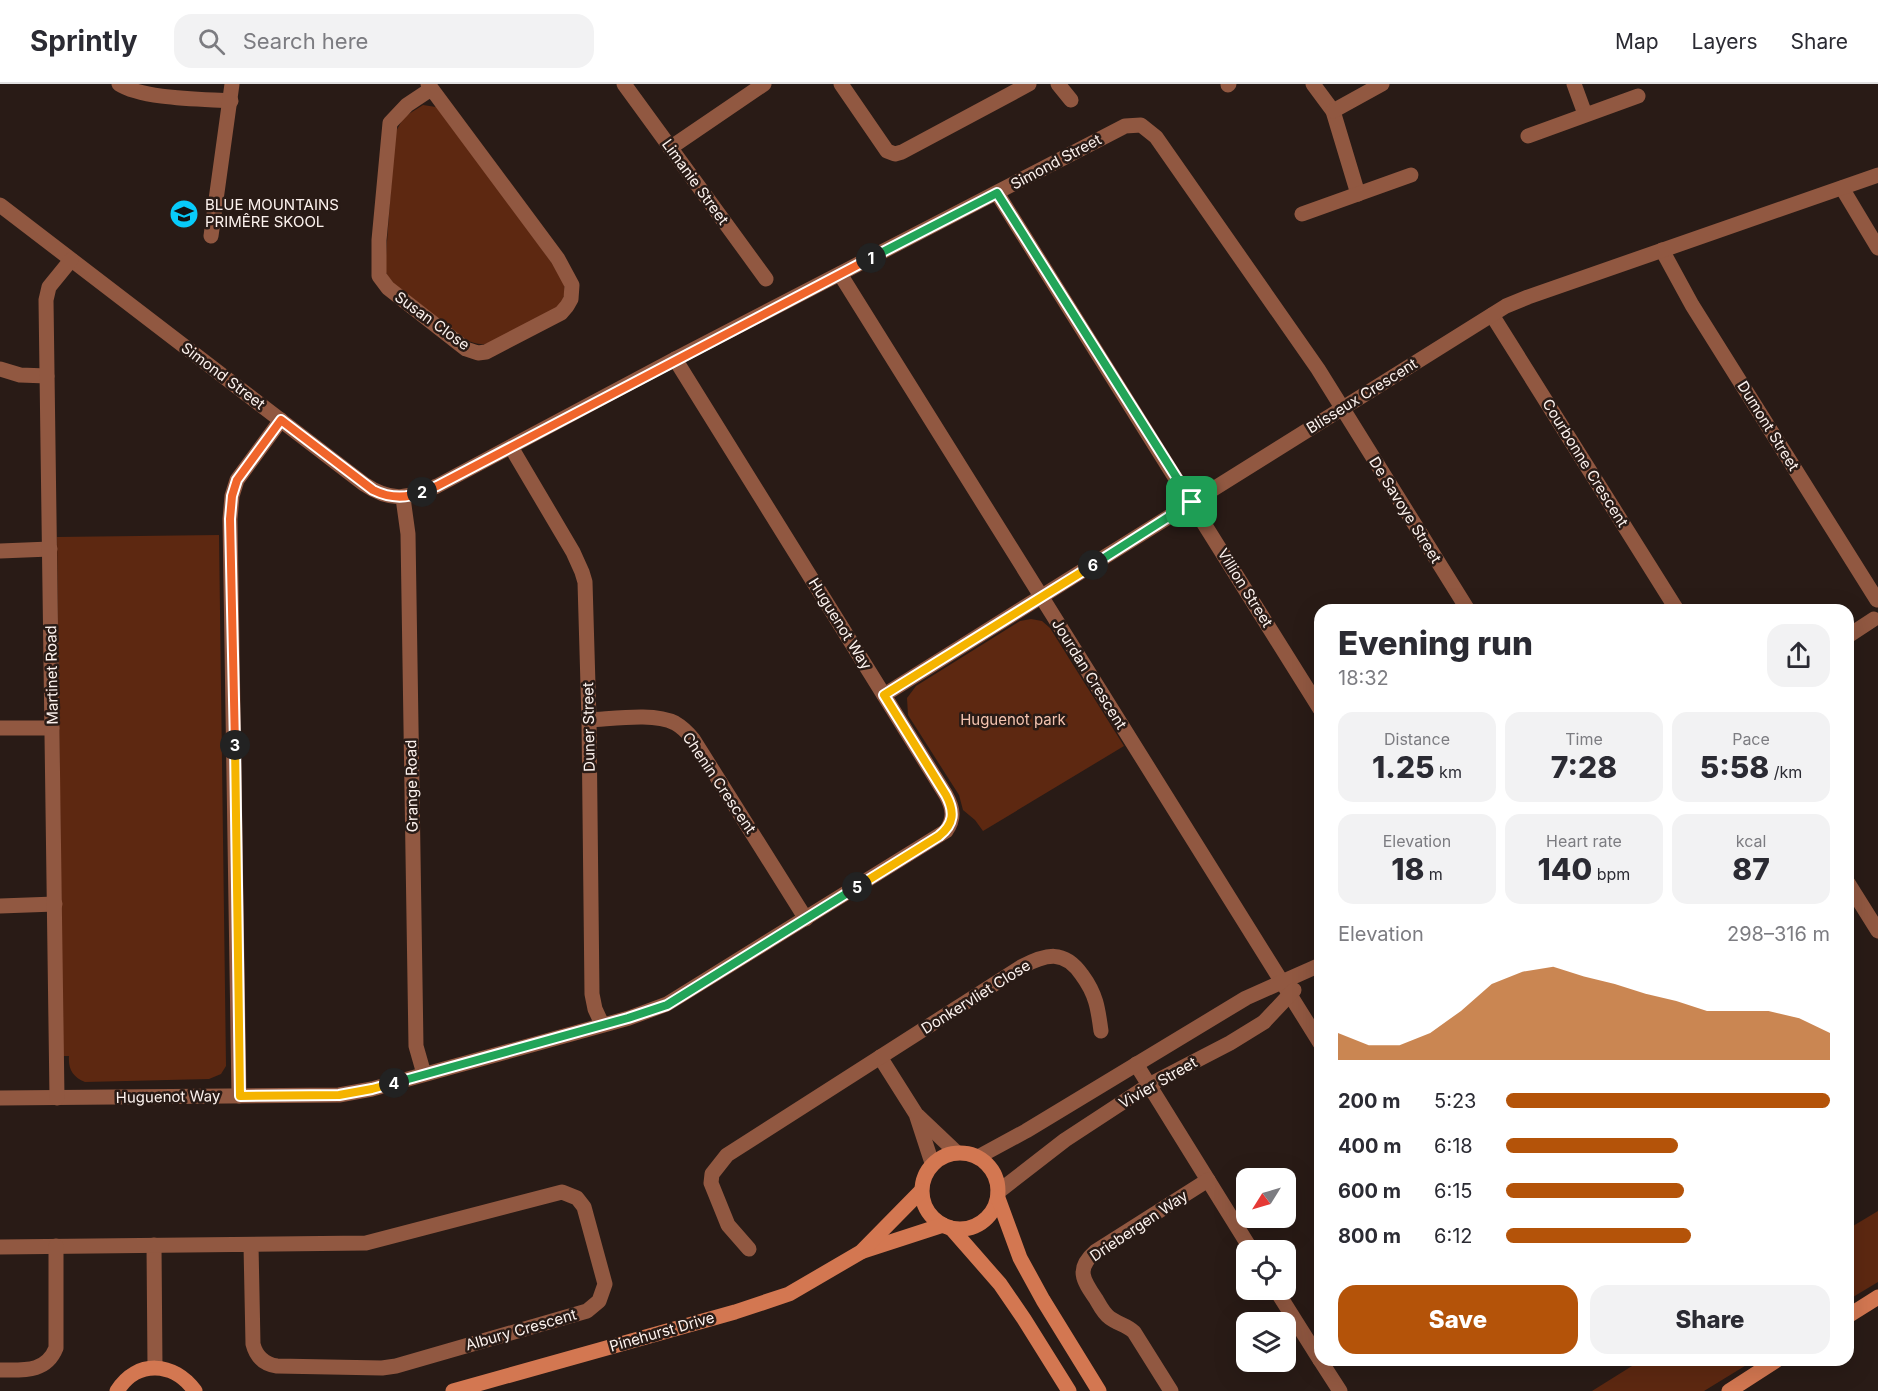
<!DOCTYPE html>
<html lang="en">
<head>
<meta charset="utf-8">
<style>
  :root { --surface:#fff; --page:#f2f2f3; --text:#2b2b33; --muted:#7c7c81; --line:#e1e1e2; --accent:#b45309 }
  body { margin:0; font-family:Inter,sans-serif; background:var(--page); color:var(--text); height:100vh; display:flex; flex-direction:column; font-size:22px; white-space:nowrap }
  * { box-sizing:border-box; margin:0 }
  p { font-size:20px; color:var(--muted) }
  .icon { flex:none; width:33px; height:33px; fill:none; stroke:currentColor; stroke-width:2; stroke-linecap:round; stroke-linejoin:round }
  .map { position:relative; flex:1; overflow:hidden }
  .details { position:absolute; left:1314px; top:520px; width:540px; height:762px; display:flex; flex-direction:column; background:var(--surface); border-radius:18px; box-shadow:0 6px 24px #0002 }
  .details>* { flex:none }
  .needle { width:39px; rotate:233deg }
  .buttons { position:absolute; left:1236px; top:1084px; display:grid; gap:12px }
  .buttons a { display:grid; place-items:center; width:60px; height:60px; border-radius:12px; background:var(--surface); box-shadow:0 6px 24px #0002; font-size:30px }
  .pin { position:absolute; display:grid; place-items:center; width:51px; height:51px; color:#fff; margin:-26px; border-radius:12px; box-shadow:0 3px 9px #0006 }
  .km { position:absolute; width:30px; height:30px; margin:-15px; border-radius:50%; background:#222; color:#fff; font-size:16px; line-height:30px; text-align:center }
  .round { display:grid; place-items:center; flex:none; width:63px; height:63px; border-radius:18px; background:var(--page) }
  .summary { display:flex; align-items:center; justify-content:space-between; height:102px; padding:0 24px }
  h1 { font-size:33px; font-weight:800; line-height:45px }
  .stats { display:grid; grid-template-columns:repeat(3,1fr); gap:9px; height:102px; padding:6px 24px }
  .stats div { display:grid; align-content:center; border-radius:15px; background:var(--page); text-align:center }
  .stats b { font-size:30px; font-weight:800 }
  .stats small { font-size:16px; font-weight:400 }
  .stats p { font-size:16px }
  .chart { height:168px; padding:12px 24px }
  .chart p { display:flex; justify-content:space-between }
  .chart svg { width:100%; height:108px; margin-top:6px; fill:var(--accent); opacity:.7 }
  .action { display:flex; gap:12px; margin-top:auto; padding:12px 24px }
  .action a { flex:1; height:69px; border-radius:18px; background:var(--accent); color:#fff; font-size:24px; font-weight:800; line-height:69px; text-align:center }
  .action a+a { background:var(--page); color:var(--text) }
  ul { padding:0 24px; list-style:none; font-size:20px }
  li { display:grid; grid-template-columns:96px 72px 1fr; align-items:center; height:45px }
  li i { height:15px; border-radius:8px; background:var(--accent) }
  header { display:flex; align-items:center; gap:36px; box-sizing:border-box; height:84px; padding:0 30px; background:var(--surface); border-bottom:2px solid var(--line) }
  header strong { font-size:28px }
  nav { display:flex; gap:33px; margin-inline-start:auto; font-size:21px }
  .search { width:420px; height:54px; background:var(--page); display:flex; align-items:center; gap:15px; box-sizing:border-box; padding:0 21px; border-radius:18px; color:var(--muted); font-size:22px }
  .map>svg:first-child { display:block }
  .green { fill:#5d2811 }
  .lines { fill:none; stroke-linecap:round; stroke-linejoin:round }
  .street { stroke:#915841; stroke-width:15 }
  .secondary { stroke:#d37751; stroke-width:15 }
  .split-1-casing { stroke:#fff; stroke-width:12 }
  .split-2-casing { stroke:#fff; stroke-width:12 }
  .split-3-casing { stroke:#fff; stroke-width:12 }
  .split-4-casing { stroke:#fff; stroke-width:12 }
  .split-5-casing { stroke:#fff; stroke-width:12 }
  .split-6-casing { stroke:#fff; stroke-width:12 }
  .split-7-casing { stroke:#fff; stroke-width:12 }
  .split-1 { stroke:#22a559; stroke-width:8 }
  .split-2 { stroke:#f0652b; stroke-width:8 }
  .split-3 { stroke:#f0652b; stroke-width:8 }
  .split-4 { stroke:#f5b400; stroke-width:8 }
  .split-5 { stroke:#22a559; stroke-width:8 }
  .split-6 { stroke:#f5b400; stroke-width:8 }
  .split-7 { stroke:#22a559; stroke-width:8 }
  .labels { text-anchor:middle; stroke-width:5; stroke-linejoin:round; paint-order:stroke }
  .street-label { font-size:15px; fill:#fcf2ee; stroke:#291b16 }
  .poi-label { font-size:15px; fill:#fcf2ee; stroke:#291b16; text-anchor:start }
  .park-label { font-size:15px; fill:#f5c4b0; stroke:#291b16 }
</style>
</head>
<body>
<header>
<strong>Sprintly</strong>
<div class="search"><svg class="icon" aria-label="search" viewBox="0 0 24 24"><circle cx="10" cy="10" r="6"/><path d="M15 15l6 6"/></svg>Search here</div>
<nav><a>Map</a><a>Layers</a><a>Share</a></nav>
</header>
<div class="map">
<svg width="1878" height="1307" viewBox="0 0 1878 1307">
  <rect width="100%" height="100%" fill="#291b16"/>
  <g class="green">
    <path d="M 423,21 L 436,23 L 442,27 L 562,193 C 566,204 566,215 557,224 C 551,229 493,259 485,260 C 478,261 472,258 466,256 L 395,201 L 387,191 L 385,185 L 395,49 L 404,33 Z"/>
    <path d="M 219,451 L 226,982 L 221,990 L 209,995 L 85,998 C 73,993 68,985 69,972 L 63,972 L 57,453 Z"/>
    <path d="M 1031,535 L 1042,537 L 1050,544 L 1124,662 L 983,747 L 975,736 L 963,726 L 959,711 L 908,631 L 907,614 L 916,602 L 1020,537 Z"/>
    <path d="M 1878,1127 L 1878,1198 L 1848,1216 L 1848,1145 Z"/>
    <path d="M 1640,1277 L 1640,1276 L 1753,1277 L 1704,1307 L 1592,1307 Z"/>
  </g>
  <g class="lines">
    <g class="street">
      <path d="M 119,0 C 142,15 202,15 231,17"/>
      <path d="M 428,0 L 558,175 L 572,201 L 571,215 L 567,222 L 561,229 L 486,268 L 478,269 L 466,265 L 388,204 L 379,192 L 379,156 L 390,39 L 407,21 L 431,5"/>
      <path d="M 624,0 L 766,195"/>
      <path d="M 841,0 L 887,67 L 895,70 L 902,68 L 1029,0"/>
      <path d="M 1058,0 L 1071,16"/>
      <path d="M 1313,0 L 1333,27 L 1358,110"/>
      <path d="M 1574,0 L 1585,30"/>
      <path d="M 1228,1 L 1229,0"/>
      <path d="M 1333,27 L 1382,0"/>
      <path d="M 1528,52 L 1638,12"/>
      <path d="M 670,64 L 764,0"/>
      <path d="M 1842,104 L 1878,164"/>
      <path d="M 997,109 L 1320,625"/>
      <path d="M 0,121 L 364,400 C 392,419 408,414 437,402 L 675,275 L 1125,42 L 1141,41 L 1156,53 L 1318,285 L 1468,526"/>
      <path d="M 1302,130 L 1411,91"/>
      <path d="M 211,152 L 232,0"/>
      <path d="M 1662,166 L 1692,221 L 1877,516"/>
      <path d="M 840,190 L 1320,959"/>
      <path d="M 1492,231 L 1677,526"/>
      <path d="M 0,285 L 20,291 L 47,292"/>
      <path d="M 511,363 L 573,468 L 582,488 L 585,498 L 589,636 L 592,910 L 595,925 L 602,940"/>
      <path d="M 403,414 L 408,450 L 416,962 L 424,990"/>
      <path d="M 0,467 L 50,465"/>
      <path d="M 1848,552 L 1874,535"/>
      <path d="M 884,611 L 1506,222 L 1528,213 L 1878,91"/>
      <path d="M 589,636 C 612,635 654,628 675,639 C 682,643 688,649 693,655 L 806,835"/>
      <path d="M 0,644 L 52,644"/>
      <path d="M 1848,799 L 1878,847"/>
      <path d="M 0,822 L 55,820"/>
      <path d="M 880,973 L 916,1030 L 932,1079"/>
      <path d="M 1136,980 L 1252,1167"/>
      <path d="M 239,1012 L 230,435 L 232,412 L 237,396 L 281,336"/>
      <path d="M 0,1014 L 339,1011 L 372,1005 L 629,934 L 667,920 L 946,747 C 955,734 953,724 946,711 L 675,275"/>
      <path d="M 57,1014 L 46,216 L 49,203 L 71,176"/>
      <path d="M 918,1032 L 956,1068"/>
      <path d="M 978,1073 L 1026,1047 L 1246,914 L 1320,881"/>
      <path d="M 998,1108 L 1065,1056 L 1149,1001 L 1230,959 L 1264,938 L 1294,906"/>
      <path d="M 154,1161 L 155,1283"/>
      <path d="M 0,1163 L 366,1159 L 562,1108 L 577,1114 L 584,1123 L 605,1200 L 599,1217 L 587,1227 L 396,1282 L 382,1284 L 277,1282 C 264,1280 256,1272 253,1260 L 251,1161"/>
      <path d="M 749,1165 L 728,1141 L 711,1099 L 712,1090 L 727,1071 L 1021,883 C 1046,870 1064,865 1082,891 C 1096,910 1098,924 1101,947"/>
      <path d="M 1276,1206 L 1320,1276"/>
      <path d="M 1320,1276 L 1340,1307"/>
      <path d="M 0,1286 C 23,1286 46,1289 56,1264 L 56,1162"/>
      <path d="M 1171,1307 L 1134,1248 C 1127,1241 1118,1240 1110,1234 C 1104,1230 1100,1222 1096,1215 C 1083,1196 1075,1185 1096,1167 L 1208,1096"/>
    </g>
    <g class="secondary">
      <circle cx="960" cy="1107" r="38"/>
      <path d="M 998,1114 L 1020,1174 L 1043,1216 L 1099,1307"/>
      <path d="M 951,1144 L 1000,1200 L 1024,1235 L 1069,1307"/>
      <path d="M 863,1167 L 943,1141"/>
      <path d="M 1848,1232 L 1878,1213"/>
      <path d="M 117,1307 C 137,1275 174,1278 195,1307"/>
      <path d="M 453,1307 L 735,1228 L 789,1210 L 861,1168 L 921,1107"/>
      <path d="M 1729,1307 L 1777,1276"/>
    </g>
  </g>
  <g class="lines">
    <g class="split-1-casing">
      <path id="split-1" d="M 871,174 L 997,109 L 1192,418"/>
    </g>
    <g class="split-2-casing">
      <path id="split-2" d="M 422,408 L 437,402 L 871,174"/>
    </g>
    <g class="split-3-casing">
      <path id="split-3" d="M 235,661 L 230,435 L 232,412 L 237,396 L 281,336 L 373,406 C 389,414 405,415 422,408"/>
    </g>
    <g class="split-4-casing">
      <path id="split-4" d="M 235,661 L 240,1012 L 339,1011 L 372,1005 L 394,999"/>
    </g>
    <g class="split-5-casing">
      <path id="split-5" d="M 394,999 L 628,934 L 667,921 L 857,803"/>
    </g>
    <g class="split-6-casing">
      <path id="split-6" d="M 857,803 L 939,752 C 954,740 955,728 946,711 L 884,611 L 1093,481"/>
    </g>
    <g class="split-7-casing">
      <path id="split-7" d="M 1093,481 L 1192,418"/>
    </g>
    <use href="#split-1" class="split-1"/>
    <use href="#split-2" class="split-2"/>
    <use href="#split-3" class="split-3"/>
    <use href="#split-4" class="split-4"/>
    <use href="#split-5" class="split-5"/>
    <use href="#split-6" class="split-6"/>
    <use href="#split-7" class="split-7"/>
  </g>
  <defs>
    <g id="school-disc" transform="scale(1.5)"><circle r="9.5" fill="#08cbfa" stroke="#291b16"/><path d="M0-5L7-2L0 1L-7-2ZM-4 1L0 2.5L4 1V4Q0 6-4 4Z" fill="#111"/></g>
  </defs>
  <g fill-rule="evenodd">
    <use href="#school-disc" x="184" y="130"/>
  </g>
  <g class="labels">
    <g class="street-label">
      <text transform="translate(1056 78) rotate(-28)" y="5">Simond Street</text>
      <text transform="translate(695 98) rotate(54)" y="5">Limanie Street</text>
      <text transform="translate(432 237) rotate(36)" y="5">Susan Close</text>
      <text transform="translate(223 292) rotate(37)" y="5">Simond Street</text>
      <text transform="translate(1362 312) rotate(-32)" y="5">Blisseux Crescent</text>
      <text transform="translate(1768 342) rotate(58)" y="5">Dumont Street</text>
      <text transform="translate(1585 379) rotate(58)" y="5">Courbonne Crescent</text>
      <text transform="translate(1405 426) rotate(58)" y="5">De Savoye Street</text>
      <text transform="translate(1245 504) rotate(58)" y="5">Villion Street</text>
      <text transform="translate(840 540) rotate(58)" y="5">Huguenot Way</text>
      <text transform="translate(1089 590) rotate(58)" y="5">Jourdan Crescent</text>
      <text transform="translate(52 591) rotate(-91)" y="5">Martinet Road</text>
      <text transform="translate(589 643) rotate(-91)" y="5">Duner Street</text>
      <text transform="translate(719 699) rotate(56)" y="5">Chenin Crescent</text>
      <text transform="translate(412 702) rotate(-91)" y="5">Grange Road</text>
      <text transform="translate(976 913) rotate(-32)" y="5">Donkervliet Close</text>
      <text transform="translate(1158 999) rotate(-30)" y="5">Vivier Street</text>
      <text transform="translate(168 1013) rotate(-1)" y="5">Huguenot Way</text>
      <text transform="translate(1139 1142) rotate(-34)" y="5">Driebergen Way</text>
      <text transform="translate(521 1246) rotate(-16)" y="5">Albury Crescent</text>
      <text transform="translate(662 1248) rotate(-16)" y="5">Pinehurst Drive</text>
    </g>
    <g class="poi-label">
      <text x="205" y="126">BLUE MOUNTAINS<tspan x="205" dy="17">PRIMÊRE SKOOL</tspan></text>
    </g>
    <g class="park-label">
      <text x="1013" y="641">Huguenot park</text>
    </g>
  </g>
</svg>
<div class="buttons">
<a><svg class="needle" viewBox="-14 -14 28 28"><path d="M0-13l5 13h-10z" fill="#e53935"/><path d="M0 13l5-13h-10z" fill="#7c7c81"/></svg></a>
<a><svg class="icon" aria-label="locate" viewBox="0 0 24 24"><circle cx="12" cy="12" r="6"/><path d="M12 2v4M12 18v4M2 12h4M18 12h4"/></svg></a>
<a><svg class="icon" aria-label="layers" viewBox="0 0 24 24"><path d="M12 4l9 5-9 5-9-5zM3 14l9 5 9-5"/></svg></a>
</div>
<div class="pin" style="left:1192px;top:418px;background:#1e9e55"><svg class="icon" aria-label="arrive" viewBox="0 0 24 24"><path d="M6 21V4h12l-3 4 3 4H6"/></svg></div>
<b class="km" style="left:871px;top:174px">1</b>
<b class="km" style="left:422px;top:408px">2</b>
<b class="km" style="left:235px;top:661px">3</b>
<b class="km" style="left:394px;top:999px">4</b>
<b class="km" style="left:857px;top:803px">5</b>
<b class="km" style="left:1093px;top:481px">6</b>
<section class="details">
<div class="summary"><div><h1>Evening run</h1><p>18:32</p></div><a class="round"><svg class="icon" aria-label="share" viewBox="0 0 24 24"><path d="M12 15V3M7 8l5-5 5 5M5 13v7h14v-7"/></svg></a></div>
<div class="stats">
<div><p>Distance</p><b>1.25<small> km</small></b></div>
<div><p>Time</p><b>7:28</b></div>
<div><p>Pace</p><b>5:58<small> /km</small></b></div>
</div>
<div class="stats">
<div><p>Elevation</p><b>18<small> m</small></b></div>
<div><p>Heart rate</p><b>140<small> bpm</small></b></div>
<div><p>kcal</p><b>87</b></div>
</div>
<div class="chart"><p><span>Elevation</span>298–316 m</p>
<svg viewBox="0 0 160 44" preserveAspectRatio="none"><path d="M0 44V33L10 38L20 38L30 33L40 24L50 13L60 8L70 6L80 10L90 13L100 17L110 20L120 24L130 24L140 24L150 27L160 33V44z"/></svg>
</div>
<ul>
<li><b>200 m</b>5:23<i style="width:100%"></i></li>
<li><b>400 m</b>6:18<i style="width:53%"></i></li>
<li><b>600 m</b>6:15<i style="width:55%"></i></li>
<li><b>800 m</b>6:12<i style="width:57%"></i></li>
</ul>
<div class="action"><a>Save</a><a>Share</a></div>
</section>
</div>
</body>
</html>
